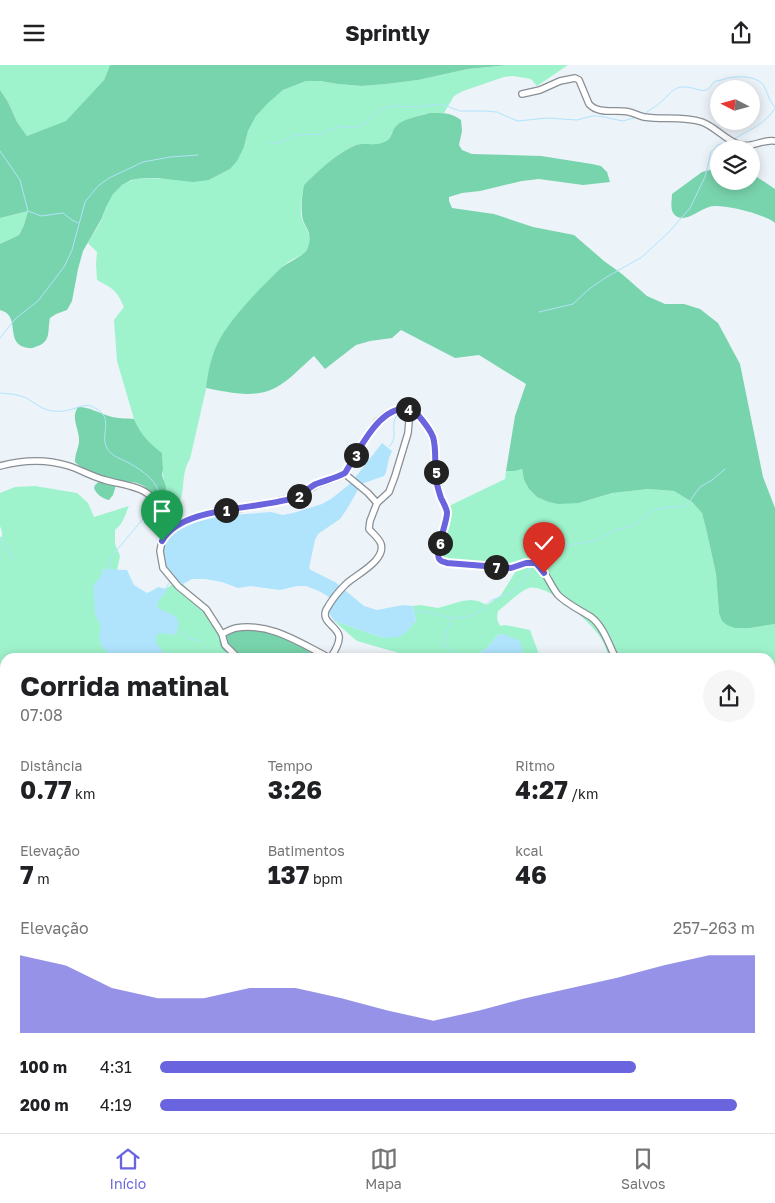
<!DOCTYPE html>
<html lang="pt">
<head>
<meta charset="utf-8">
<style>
  :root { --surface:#fff; --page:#f6f6f6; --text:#202124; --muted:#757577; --line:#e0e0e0; --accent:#6a65df }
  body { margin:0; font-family:"Golos Text",sans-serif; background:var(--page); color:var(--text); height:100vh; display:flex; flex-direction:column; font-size:19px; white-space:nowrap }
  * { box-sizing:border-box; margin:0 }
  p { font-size:16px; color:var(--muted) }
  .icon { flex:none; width:28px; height:28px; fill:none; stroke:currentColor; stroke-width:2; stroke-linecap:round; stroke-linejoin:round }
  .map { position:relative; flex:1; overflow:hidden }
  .details { position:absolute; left:0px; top:588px; width:775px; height:481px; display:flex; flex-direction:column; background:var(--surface); border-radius:15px 15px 0 0; box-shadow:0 2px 12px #0003 }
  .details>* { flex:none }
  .needle { width:32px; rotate:276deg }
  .tools { position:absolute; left:710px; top:15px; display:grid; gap:10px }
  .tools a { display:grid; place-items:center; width:50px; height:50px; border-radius:50%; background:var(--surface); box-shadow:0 2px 12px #0003; font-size:25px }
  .pin { position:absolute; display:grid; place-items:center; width:42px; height:42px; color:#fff; margin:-51px -21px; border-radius:50% 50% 50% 0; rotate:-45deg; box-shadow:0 0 5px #0007 }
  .pin .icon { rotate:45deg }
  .km { position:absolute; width:25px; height:25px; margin:-12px; border-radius:50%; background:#222; color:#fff; font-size:14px; line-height:25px; text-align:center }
  .round { display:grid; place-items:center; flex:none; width:52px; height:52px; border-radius:26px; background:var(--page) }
  .overview { display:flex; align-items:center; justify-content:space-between; height:85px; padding:0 20px }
  h1 { font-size:28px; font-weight:700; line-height:38px }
  .figures { display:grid; grid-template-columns:repeat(3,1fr); gap:8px; height:85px; padding:5px 20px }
  .figures div { display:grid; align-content:center }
  .figures b { font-size:25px; font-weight:700 }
  .figures small { font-size:14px; font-weight:400 }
  .figures p { font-size:14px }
  .chart { height:140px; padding:10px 20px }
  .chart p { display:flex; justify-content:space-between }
  .chart svg { width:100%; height:90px; margin-top:5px; fill:var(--accent); opacity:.7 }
  ul { padding:0 20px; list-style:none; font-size:16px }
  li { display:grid; grid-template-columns:80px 60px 1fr; align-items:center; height:38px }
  li i { height:12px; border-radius:6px; background:var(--accent) }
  header { display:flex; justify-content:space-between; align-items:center; height:65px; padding:0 20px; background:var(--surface); font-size:22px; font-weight:700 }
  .menu { display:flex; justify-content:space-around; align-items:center; height:70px; border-top:1px solid var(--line); background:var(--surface); font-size:14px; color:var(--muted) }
  .menu a { display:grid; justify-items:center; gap:2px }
  .menu .current { color:var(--accent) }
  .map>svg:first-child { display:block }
  .green { fill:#9ff3cc }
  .forest { fill:#78d4ac }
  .water { fill:#b0e4fd }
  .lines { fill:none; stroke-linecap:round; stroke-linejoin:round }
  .stream { stroke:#b0e4fd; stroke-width:1 }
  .street-casing { stroke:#898f95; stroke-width:8 }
  .street { stroke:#fff; stroke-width:5.5 }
  .route-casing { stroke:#fff; stroke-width:10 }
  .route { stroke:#6a65df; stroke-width:6 }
</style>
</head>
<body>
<header><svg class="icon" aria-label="menu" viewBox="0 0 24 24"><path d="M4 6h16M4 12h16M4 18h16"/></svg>Sprintly<svg class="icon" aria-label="share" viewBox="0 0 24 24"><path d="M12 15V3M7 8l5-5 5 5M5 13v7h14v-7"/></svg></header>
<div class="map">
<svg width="775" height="1068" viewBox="0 0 775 1068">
  <rect width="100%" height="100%" fill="#ecf3f9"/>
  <g class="green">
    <path d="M 0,0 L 110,0 L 104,15 L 66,57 L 27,71 L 17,57 L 8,37 L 0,25 Z"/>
    <path d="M 509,0 L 568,0 L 537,21 L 531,14 L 513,11 L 504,12 L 463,26 L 454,31 L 444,48 C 439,48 434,48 429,48 C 422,49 401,56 397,60 C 392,65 392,72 386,76 C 377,82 366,77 356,80 C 338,88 318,106 304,120 C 302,130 299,144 302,154 C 306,165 313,170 308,183 C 304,191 292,193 286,199 C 279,204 273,212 267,218 C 245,239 226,261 214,289 L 190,394 C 183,404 184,417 182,429 C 180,438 175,447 172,455 L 159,450 L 164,414 C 162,408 163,396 162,388 L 150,379 L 139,365 L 134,354 L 117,296 L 114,255 L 124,242 C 116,224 113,224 97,215 L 96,199 L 97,187 L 88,178 C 92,170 98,162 102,154 C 104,150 104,146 106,142 C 114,124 123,116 142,113 L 209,115 L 230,104 L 244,82 L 248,66 L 256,51 L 267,38 L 283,25 L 306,16 L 320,16 L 338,19 L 362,21 L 386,19 L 418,15 L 468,4 Z"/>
    <path d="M 28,146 L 24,160 L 19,170 L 0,179 L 0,153 Z"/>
    <path d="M 522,404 L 524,415 L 529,424 L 537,432 L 579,438 L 612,428 L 648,424 L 674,426 L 692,437 L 702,448 L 707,468 L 716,509 L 719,548 L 750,563 L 775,559 L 775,688 L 770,688 L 770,592 L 609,592 C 607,587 605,580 602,575 C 593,559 548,518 529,523 C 521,525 505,541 498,546 L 497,554 L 500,561 L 505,560 L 530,565 L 540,592 L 520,592 L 523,587 L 503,569 L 498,570 L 488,582 L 474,592 L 412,592 L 399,588 L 357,576 L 334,556 L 384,573 L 416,556 L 413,541 L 421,540 L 438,543 L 462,536 L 471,535 L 478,536 L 487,540 L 501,530 L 519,501 L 452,497 L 437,492 L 447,442 L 505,414 L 506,406 L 515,406 Z"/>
    <path d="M 35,421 L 77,428 L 88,438 L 94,452 L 129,441 C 125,450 123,459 115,465 L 115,479 L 120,491 L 116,510 L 147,536 L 176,517 L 183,519 L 202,539 L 232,589 L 253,592 L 5,592 L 5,934 L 0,933 L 0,473 L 2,471 L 2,467 L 0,461 L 0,428 L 15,422 Z"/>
    <path d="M 770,879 L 775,879 L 775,1001 L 770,997 Z"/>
    <path d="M 0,967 L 3,979 L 5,983 L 5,1064 L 352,1064 L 355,1068 L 0,1068 Z"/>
    <path d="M 380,1064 L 666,1064 L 671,1068 L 386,1068 Z"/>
  </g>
  <g class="forest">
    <path d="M 110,0 L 509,0 L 468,4 L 418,15 L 386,19 L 362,21 L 338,19 L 320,16 L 306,16 L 283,25 L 268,38 L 256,51 L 248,66 L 244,82 L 237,96 L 230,104 L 209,115 L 193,117 L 157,113 L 142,113 L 131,115 L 122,120 L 113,129 L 106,142 L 102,153 L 83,186 L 78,204 L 72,236 L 67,245 L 56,249 L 50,253 C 47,267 52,277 35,282 C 31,284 28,283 24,282 C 5,276 21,250 0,245 L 0,179 L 19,170 L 24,160 L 28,146 L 0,153 L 0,25 L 8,37 L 17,57 L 27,71 L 66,56 L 104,15 Z"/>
    <path d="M 429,48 C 441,48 451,47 461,55 L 462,66 L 459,80 L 462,85 L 472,89 L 541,91 L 592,99 L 601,101 L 607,107 L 610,117 L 583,120 L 539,114 L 522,116 L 480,126 L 462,128 L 449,132 L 449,136 L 452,143 L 494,149 L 533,162 L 574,170 L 604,196 L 622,209 L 647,231 L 665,239 L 684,239 L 700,244 L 718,258 L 740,299 L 763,412 L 775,443 L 775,559 L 750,563 L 735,563 L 727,560 L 722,556 L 719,548 L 716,509 L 707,468 L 702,448 L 692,437 L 674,426 L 648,424 L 612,428 L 579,438 L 558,439 L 549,437 L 537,432 L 529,424 L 524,415 L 522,404 L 515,406 L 506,406 L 515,351 L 526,319 L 479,290 L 455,293 L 401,265 L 392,273 L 370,276 L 356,280 L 325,304 L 314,291 C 301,302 289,316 275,323 C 253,334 228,327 206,323 C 208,306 212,287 221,272 C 235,249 261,222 281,203 C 288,197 301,192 306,186 C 308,184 308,181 309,179 C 312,164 303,162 302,150 C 301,140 302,130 304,120 C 318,106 337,88 356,80 C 365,77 377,82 386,76 C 392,73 392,65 396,61 C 402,54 420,51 429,48 Z"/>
    <path d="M 710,105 L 719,105 L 719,116 L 751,116 L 751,108 L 775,124 L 775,158 C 764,149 730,141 715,141 C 703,140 687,159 676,151 C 669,146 672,136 672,129 L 702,107 Z"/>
    <path d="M 78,342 C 90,342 98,348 109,351 C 117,354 126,353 134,354 C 141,370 149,378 162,388 L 163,404 L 162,410 L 166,422 L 163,445 L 160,449 L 148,434 L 151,429 C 147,418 126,413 116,420 L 113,430 L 109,435 C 103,434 96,429 94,423 L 95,420 L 102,414 L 101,410 C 91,407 82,404 75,397 C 75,388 78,385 79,377 C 80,365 70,353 78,342 Z"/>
    <path d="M 239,562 L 268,565 L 332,592 C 315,592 298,592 281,592 C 265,592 241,595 226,587 C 219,583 218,573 221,566 Z"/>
    <rect x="770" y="688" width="5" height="191"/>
    <path d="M 770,997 L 775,1001 L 775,1068 L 671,1068 L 672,1064 L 770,1064 Z"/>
  </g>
  <g class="water">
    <path d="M 382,378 L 392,386 L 389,393 L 386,407 L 384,411 L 364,418 L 359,423 L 347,444 L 340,454 L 318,469 L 315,475 L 309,503 L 311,505 L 335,517 L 364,541 L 377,545 L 403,540 L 413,541 L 416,556 L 405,568 L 399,572 L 384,573 L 334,556 L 329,548 L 333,536 L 329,532 L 319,526 L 306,521 L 297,521 L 280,525 L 251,521 L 238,523 L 222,517 L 205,514 L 192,514 L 183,519 L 178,518 L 166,505 L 163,479 L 167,471 L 179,463 L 206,453 L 232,450 L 271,447 L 283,450 L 293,448 L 322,439 L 331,434 L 351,418 Z"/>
    <path d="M 103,504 L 127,505 L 134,520 L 147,528 C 158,524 155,519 167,525 C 164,531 156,535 158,543 C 172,550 185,551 175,570 L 159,568 L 156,572 L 156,578 L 167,592 L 110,592 L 109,589 L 101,580 L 99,571 L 101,561 L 95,549 L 93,520 L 100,513 Z"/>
    <path d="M 503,569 L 520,576 L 523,587 L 520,592 L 474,592 L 488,582 L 498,570 Z"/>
  </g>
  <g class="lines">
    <g class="stream">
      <path d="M 643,50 C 649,45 656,42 662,36 C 669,30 673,22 683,22 C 691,21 700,27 706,25 C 711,23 711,20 714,17 C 717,15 718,16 721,15 C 724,15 726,13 728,13 C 738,11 750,11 759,16 C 767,20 767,35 775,42"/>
      <path d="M 732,75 C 747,66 766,59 775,43"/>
      <path d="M 270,78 L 281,77 L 295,70 L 322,69 L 339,61 L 356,63 L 367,57 L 379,45 L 387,42 L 393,41 L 417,42 L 441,39 L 460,46 L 485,46 L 497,47 L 510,53 L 518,56 L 547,53 L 577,55 L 592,51 L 599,51 L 623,56 L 637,52"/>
      <path d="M 0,86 L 20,115 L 28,146 L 41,151 L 63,148 L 72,155 L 78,158"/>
      <path d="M 539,247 L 573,239 L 589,224 L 605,213 L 642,192 L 670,166 L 690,143 L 705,112 L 711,87 L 718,80 L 728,77"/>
      <path d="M 0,273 L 15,254 L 38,236 L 64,202 L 72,185 L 85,137 L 98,121 L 109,113 L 143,97 L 170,92 L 198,90"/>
      <path d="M 0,328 C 9,329 18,329 26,333 C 35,338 44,346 54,346 C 59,347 65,346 69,345 C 79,343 86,337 95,343 C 114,353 101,367 106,381 C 109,390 119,393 127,397 C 137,402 154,413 158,425 C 159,429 159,433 159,437"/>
      <path d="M 389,382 C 397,373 393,369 394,358 C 394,354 397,350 399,347"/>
      <path d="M 0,472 L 14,496"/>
      <path d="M 537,495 L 546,492 L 554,486 L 569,480 L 594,476 L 616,465 L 630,462 L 639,457 L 655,444 L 684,441 L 689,437 L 700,422 L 712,415 L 725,404"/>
      <path d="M 108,505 L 109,497 L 111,492 L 153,442"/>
      <path d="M 165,524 L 170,517"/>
      <path d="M 413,547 C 427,544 441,552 455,553 C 464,553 474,551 481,545 C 485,542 487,537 492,535 C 496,533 500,533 503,531 C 520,524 524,517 531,501"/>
      <path d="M 451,553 L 443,581 C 451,582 450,585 455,588 C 459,590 462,590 466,592"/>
      <path d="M 178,566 L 191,574 L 200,576"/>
      <path d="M 0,708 L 5,707"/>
      <path d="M 367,1064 L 372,1068"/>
      <path d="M 6,1068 L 9,1064"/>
    </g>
    <g class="street-casing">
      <g id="street">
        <path d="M 522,29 L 540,25 L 560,16 L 575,13 L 579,15 L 589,39 C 599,50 616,44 629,47 C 634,48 639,51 644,52 C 663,55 683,51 702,57 C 716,62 727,77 741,80 C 752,83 763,74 775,76"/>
        <path d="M 0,401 C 22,395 47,394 69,401 C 81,405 93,412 105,415 C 118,419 140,421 149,430 C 160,439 163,455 168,468"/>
        <path d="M 345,409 L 368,428 L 377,438 L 389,427 L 395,411 L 408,368 L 410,344"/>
        <path d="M 222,569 C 226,567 231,564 236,563 C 270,557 300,578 328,592"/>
        <path d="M 237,592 L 225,580 L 222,569 L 206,544 L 178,521 L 163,503 L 160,486 L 162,476 L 165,470 L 179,460 L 197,451 L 216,446 L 238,444 L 297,432 L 316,420 L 338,412 L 345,409 L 372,364 L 377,357 L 385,350 L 392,346 L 407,344 L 413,346 L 416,348 L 430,365 L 433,372 L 434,378 L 436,412 L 441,432 L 447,446 L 446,454 L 441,471 L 438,489 L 440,495 L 447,498 L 511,503 L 526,498 L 536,498 C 546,506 550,520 558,530 C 567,539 580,545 591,552 C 603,561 609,579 615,592"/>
        <path d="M 331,592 C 335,586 340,578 339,571 C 337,561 321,557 326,545 C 331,536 338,527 345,520 C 355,510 386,496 381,479 C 379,473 373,469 369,464 L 370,456 L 377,438"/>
      </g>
    </g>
    <use href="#street" class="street"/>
  </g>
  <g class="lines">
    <g class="route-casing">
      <path id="route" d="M 162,476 C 181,440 262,445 297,432 C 304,429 309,422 316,419 C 326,415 336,413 345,408 C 357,389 376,347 401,344 C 408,344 413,345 418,350 C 424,357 430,364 433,372 C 437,385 434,401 436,414 C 437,420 439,427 441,433 C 443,437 446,442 447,447 C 448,457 433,488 440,495 C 442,497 445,497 447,498 L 511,503 L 526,498 L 536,498 L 544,508"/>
    </g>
    <use href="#route" class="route"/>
  </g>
</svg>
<div class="tools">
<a><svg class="needle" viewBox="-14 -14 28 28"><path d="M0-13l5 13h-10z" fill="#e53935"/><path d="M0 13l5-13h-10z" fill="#757577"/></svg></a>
<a><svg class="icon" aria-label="layers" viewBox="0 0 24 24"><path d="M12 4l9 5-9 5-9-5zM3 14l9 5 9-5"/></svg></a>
</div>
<div class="pin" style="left:162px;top:476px;background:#1e9e55"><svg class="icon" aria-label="arrive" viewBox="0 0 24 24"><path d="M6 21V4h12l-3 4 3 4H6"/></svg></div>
<div class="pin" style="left:544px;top:508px;background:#d93025"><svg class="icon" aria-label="check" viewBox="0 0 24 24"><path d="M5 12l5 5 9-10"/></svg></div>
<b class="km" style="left:226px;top:445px">1</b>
<b class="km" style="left:299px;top:431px">2</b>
<b class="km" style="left:356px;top:390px">3</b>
<b class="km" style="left:408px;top:344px">4</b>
<b class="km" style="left:436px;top:407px">5</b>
<b class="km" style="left:440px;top:478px">6</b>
<b class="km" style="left:496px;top:502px">7</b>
<section class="details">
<div class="overview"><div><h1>Corrida matinal</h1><p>07:08</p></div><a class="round"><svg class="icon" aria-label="share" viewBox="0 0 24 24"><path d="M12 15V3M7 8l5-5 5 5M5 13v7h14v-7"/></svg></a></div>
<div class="figures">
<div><p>Distância</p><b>0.77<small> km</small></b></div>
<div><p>Tempo</p><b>3:26</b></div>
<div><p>Ritmo</p><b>4:27<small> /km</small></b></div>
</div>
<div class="figures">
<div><p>Elevação</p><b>7<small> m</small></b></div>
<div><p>Batimentos</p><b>137<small> bpm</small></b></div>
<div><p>kcal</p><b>46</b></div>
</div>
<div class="chart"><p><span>Elevação</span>257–263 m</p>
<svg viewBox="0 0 160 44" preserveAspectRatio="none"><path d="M0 44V6L10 11L20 22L30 27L40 27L50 22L60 22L70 27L80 33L90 38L100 33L110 27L120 22L130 17L140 11L150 6L160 6V44z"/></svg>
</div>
<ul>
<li><b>100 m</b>4:31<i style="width:80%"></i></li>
<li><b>200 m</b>4:19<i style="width:97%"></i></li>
</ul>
</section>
</div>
<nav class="menu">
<a class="current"><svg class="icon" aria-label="home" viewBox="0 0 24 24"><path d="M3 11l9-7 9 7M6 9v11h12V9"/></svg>Início</a>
<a><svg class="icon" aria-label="map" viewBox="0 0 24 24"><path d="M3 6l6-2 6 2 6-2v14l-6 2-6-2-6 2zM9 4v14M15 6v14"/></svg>Mapa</a>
<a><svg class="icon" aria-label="saved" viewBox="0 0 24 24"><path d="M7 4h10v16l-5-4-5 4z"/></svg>Salvos</a>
</nav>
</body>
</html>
